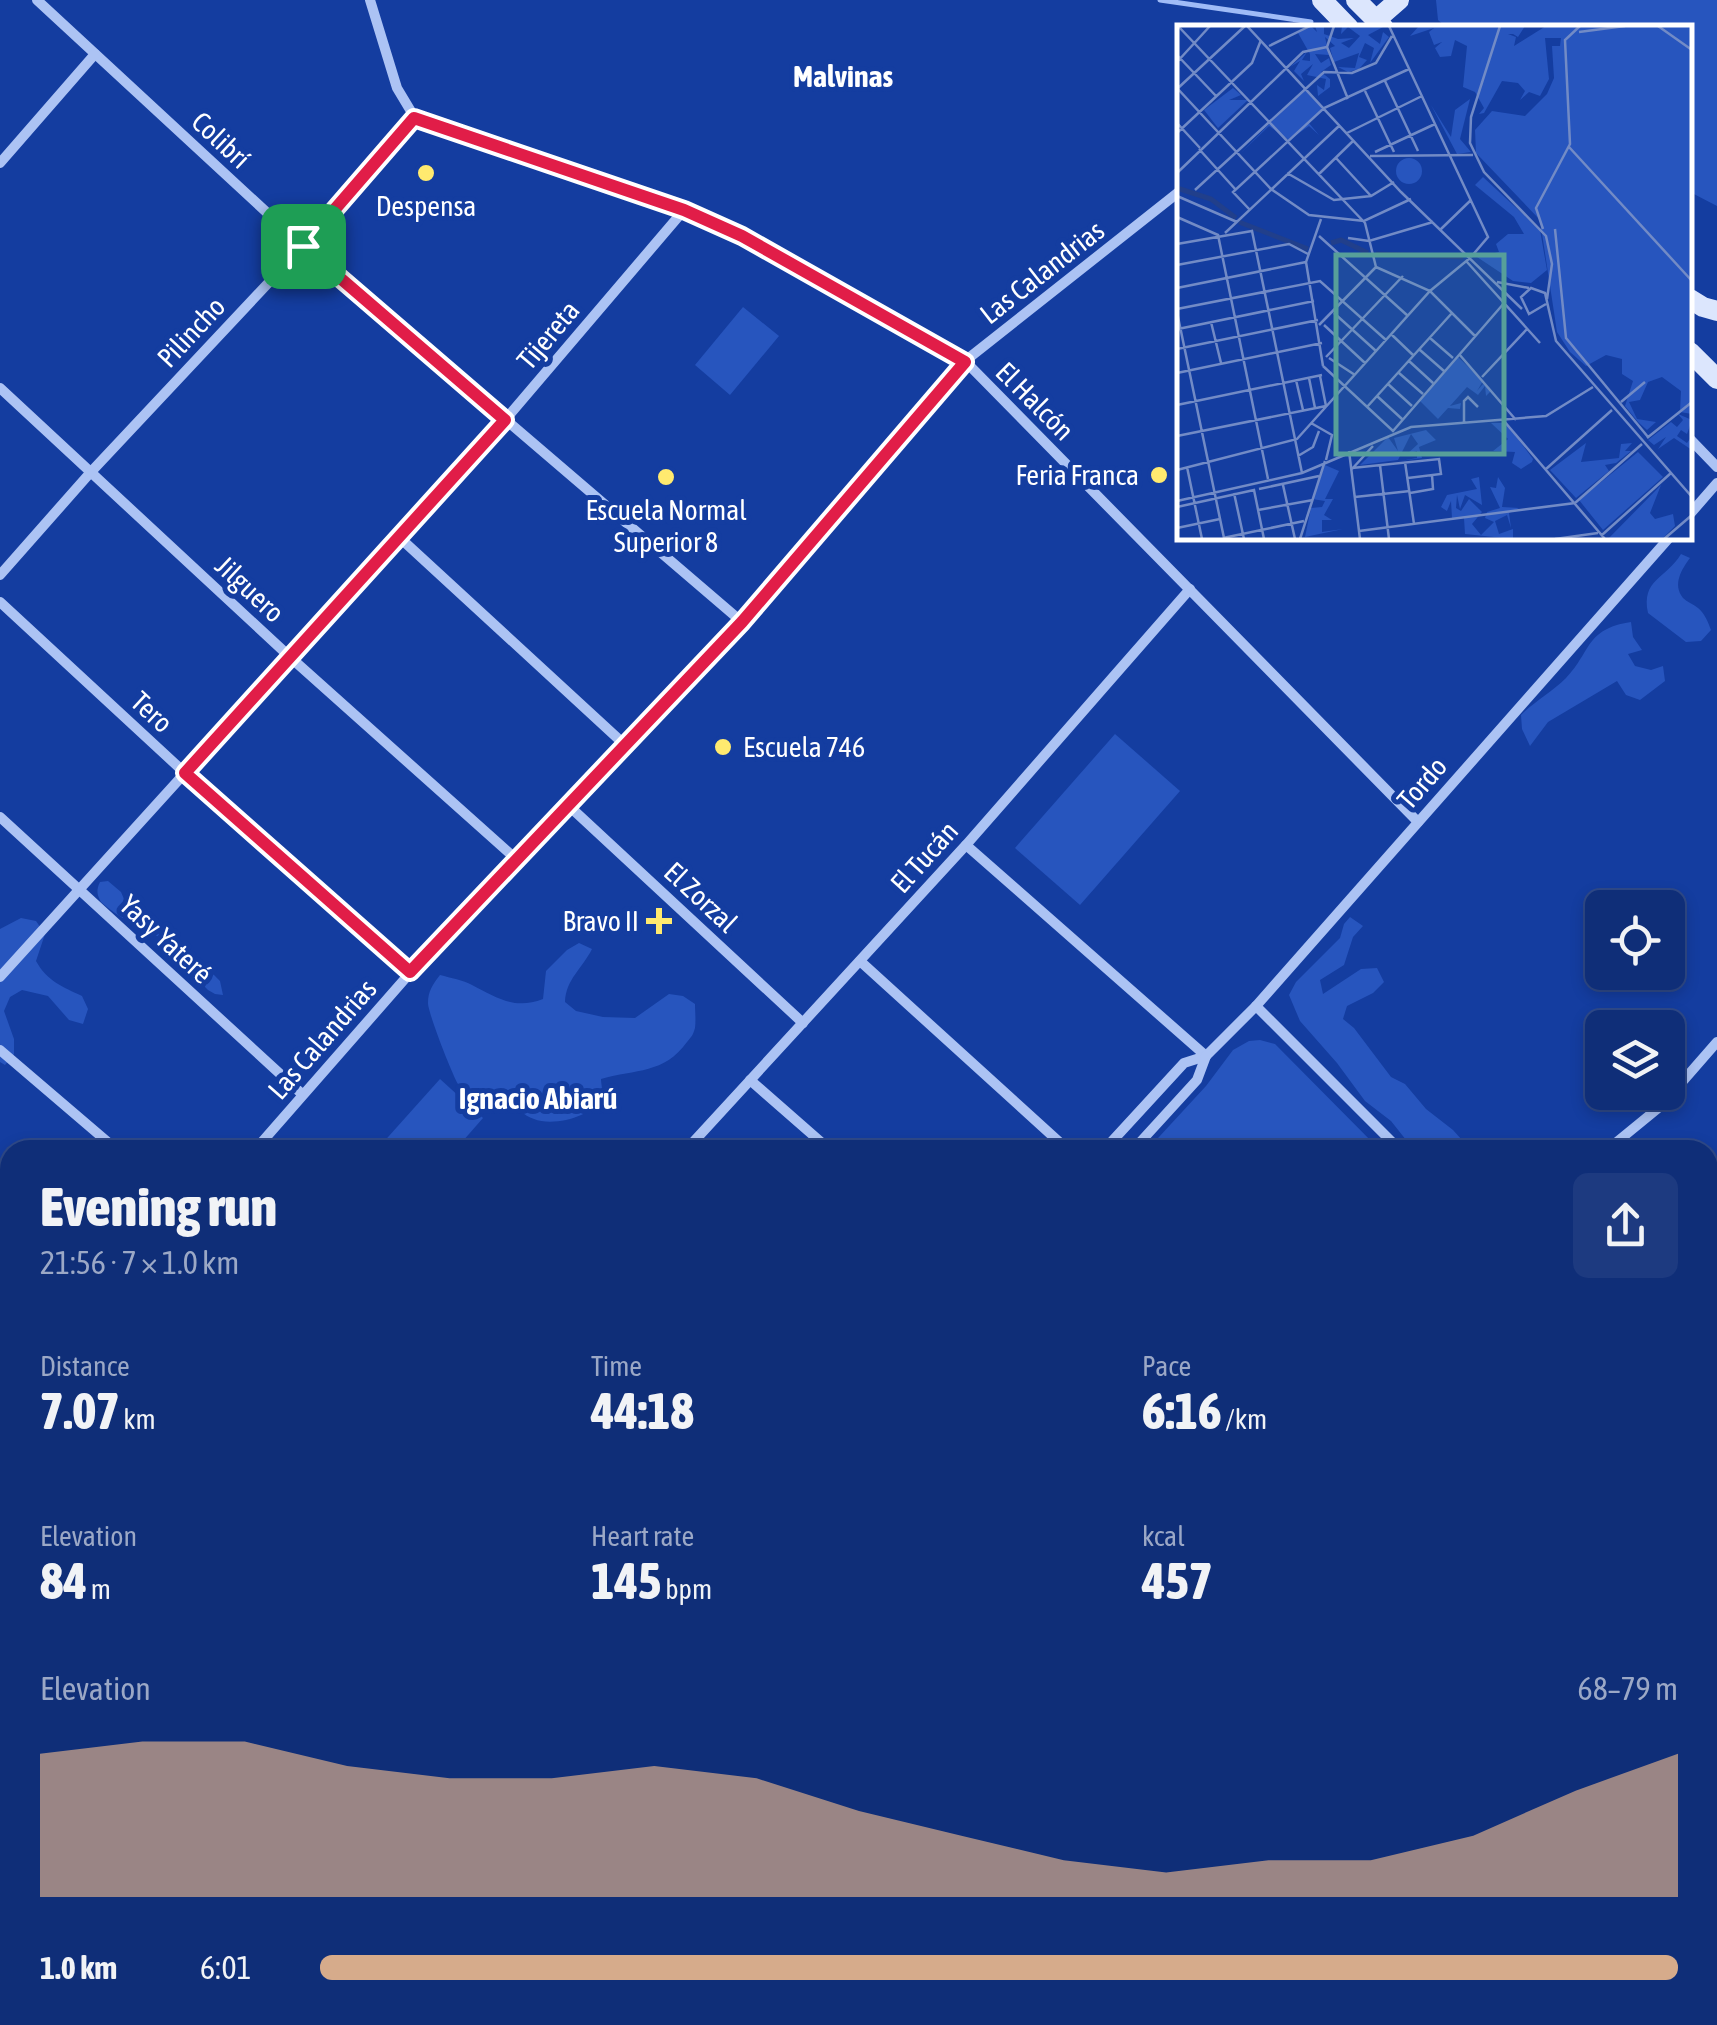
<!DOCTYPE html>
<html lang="en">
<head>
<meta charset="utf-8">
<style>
  :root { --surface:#0f2e78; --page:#1d3a80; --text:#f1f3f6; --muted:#9ba8c6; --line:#2f4a8a; --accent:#d6ab8b }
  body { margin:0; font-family:"Asap Condensed",sans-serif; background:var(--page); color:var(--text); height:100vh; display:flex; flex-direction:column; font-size:38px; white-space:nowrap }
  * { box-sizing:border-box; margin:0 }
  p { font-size:32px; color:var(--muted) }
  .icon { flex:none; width:55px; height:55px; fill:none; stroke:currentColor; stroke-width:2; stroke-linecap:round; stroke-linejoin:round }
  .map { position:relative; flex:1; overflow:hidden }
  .panel { position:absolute; left:0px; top:1140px; width:1718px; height:885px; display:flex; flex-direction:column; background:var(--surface); border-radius:30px 30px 0 0; box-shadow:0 5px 15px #0003,0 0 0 2px var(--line) }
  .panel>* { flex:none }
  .controls { position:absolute; left:1585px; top:890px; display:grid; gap:20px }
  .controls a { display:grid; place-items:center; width:100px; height:100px; border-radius:15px; background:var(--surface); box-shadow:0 5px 15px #0003,0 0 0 2px var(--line); font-size:50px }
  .pin { position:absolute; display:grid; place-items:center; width:85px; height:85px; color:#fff; margin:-42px; border-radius:20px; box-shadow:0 5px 15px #0006 }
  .round { display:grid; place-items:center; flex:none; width:105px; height:105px; border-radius:15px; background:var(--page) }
  .overview { display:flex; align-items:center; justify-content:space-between; height:170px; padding:0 40px }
  h1 { font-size:55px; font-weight:800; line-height:75px }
  .metrics { display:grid; grid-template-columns:repeat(3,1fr); gap:15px; height:170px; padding:10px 40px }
  .metrics div { display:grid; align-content:center }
  .metrics b { font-size:50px; font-weight:800 }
  .metrics small { font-size:28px; font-weight:400 }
  .metrics p { font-size:28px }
  .chart { height:280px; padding:20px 40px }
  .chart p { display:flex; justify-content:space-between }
  .chart svg { width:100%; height:180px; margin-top:10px; fill:var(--accent); opacity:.7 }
  ul { padding:0 40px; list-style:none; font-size:32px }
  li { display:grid; grid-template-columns:160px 120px 1fr; align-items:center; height:75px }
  li i { height:25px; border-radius:12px; background:var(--accent) }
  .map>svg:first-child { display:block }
  .green { fill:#2755be }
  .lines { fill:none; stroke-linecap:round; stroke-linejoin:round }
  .stream { stroke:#9fbbf7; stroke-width:5 }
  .minor { stroke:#acc3f4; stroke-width:10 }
  .tertiary { stroke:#acc3f4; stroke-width:18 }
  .secondary { stroke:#dce6fd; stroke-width:20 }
  .route-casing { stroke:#fff; stroke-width:20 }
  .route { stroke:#e11d48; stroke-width:12 }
  .poi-dot { fill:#ffea6f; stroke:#143da0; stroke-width:4 }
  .labels { text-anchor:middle; stroke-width:10; stroke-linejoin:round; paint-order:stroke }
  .street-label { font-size:28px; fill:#fff; stroke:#143da0 }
  .poi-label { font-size:28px; fill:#fff; stroke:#143da0 }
  .neighbourhood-label { font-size:30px; font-weight:bold; fill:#fff; stroke:#143da0 }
  .inset-river { fill:none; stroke:#213f8b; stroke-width:5 }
  .inset-road { fill:none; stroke:#728bc6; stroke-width:2.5 }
  .view { fill:#579f9a; fill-opacity:0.15; stroke:#579f9a; stroke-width:5 }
  .inset-edge { fill:none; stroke:#fff; stroke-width:5 }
</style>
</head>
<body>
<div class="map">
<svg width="1717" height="2025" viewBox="0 0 1717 2025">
  <rect width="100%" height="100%" fill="#143da0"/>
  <g class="green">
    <path d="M 1436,0 L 1717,0 L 1717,206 L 1690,192 L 1690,28 L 1446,27 L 1438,20 Z"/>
    <path d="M 743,307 L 779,336 L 730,395 L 695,365 Z"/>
    <path d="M 1681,554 L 1690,558 C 1682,569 1672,584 1683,598 C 1687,602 1693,604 1698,608 C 1705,614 1708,622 1711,630 L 1701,641 L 1686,642 L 1648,613 C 1641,579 1666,579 1681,554 Z"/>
    <path d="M 1631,622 L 1633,637 L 1642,650 L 1628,654 L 1635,666 L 1651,670 L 1663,666 L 1665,681 L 1640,700 L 1626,695 L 1617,681 L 1548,722 L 1530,746 L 1522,729 L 1521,715 C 1535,701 1552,692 1566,678 C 1592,651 1585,629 1631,622 Z"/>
    <path d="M 1115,734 L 1180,791 L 1080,905 L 1015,848 Z"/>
    <path d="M 108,881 L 121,892 L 124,899 L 131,900 L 142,921 L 163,931 L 175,946 L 198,966 L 214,975 L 220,981 L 223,995 L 215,994 L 208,990 C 191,973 179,949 157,936 C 138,926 117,917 101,902 C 97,895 96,890 100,882 Z"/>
    <path d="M 1350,917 L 1363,926 L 1353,937 L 1344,965 L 1320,980 L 1323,994 L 1361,969 L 1377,968 L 1384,982 L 1373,993 L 1347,1006 L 1343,1019 L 1354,1028 L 1391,1077 L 1405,1084 L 1426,1109 L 1453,1130 L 1471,1150 L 1414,1150 L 1391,1121 L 1365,1101 L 1337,1063 L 1300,1021 L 1289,995 L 1296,982 L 1340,938 L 1344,924 Z"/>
    <path d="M 21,918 L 36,921 L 45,934 L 36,961 C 47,981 63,987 82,996 L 88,1009 L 83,1024 L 69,1020 L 48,996 L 22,990 L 10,997 L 4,1011 L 14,1039 L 14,1054 L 5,1065 L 0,1062 L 0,929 Z"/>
    <path d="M 579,943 L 592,949 C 582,969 566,979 565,1002 L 576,1011 L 603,1017 L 635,1018 L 669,994 L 683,996 L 695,1004 C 695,1011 696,1020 695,1028 C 693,1035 692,1036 687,1042 C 664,1074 636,1069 601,1079 C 601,1083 603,1092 602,1095 C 595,1117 553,1127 534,1119 C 521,1115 514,1103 501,1098 C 492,1095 479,1098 470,1094 C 469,1093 459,1085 458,1084 C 452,1074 428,1013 428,1003 C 428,991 433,984 440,975 C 451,978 463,980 472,985 C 497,998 515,1010 543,999 L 546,971 L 567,950 Z"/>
    <path d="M 1260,1040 L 1275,1044 L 1380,1150 L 1147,1150 L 1206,1086 L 1233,1050 L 1249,1041 Z"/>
    <path d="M 440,1079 L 483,1118 L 455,1150 L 384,1150 L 380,1146 Z"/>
    <path d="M 1708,1707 L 1717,1708 L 1717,1821 L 1708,1814 Z"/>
    <path d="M 324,2015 L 620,2015 L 615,2025 L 310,2025 Z"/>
    <path d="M 1555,2015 L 1549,2025 L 1319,2025 L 1318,2016 Z"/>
  </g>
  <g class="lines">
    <path class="stream" d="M 1160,0 L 1311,22"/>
    <g class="minor">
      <path d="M 37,0 L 303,246 L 742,622"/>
      <path d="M 370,0 L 397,88 L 415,118 L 684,210 L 742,236 L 965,361 L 1418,822"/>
      <path d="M 0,163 L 95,54"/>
      <path d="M 0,388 L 290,657 L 516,859"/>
      <path d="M 1690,439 L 1717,467"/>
      <path d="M 1690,514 L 1717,483"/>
      <path d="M 399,537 L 625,745"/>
      <path d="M 0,575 L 90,473 L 303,246 L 415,118"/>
      <path d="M 0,602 L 185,773 L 410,973"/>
      <path d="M 568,805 L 803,1023"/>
      <path d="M 0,817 L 302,1094"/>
      <path d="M 966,845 L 1206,1056"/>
      <path d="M 860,961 L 1068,1150"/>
      <path d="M 0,977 L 505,420 L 684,210"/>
      <path d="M 1256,1006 L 1400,1150"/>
      <path d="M 0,1050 L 117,1150"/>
      <path d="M 750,1080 L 830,1150"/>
      <path d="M 255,1150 L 410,973 L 742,622 L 965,361 L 1180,191"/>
      <path d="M 686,1150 L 966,845 L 1190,589"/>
      <path d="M 1104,1150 L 1184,1063 L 1206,1056"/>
      <path d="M 1133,1150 L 1197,1080 L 1206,1056 L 1256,1006 L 1669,538"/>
      <path d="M 1607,1150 L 1662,1105 L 1717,1042"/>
      <path d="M 0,1247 L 10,1256"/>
      <path d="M 0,1283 L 10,1292"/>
      <path d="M 0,1434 L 10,1423"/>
      <path d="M 1708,1482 L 1717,1493"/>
      <path d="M 288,2025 L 299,2015"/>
    </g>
    <path class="tertiary" d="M 142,2015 L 143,2025"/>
    <g class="secondary">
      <path d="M 1322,0 L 1349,28"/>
      <path d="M 1356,0 L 1384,28"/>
      <path d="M 1376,20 L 1399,0"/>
      <path d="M 1690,299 L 1703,307 L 1717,311"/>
      <path d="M 1690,352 L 1717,379"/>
      <path d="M 1708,1686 L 1717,1685"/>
      <path d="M 52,2025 L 74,2015"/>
    </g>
  </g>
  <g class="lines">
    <g class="route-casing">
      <path id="route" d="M 414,118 L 684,210 L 742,236 L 965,362 L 742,622 L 410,972 L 185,773 L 505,420 L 303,246 Z"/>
    </g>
    <use href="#route" class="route"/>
  </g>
  <g class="poi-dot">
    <circle cx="426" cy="173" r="10"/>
    <circle cx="1159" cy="475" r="10"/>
    <circle cx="666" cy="477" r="10"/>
    <circle cx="723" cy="747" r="10"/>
    <path d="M654 906h10v10h10v10h-10v10h-10v-10h-10v-10h10z"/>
  </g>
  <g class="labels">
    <g class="street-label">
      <text transform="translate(221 140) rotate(43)" y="10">Colibrí</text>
      <text transform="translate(1042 272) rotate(-38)" y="10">Las Calandrias</text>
      <text transform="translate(191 332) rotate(-47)" y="10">Pilincho</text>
      <text transform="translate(548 335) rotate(-50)" y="10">Tijereta</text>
      <text transform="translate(1035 401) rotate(45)" y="10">El Halcón</text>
      <text transform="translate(250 589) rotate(43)" y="10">Jilguero</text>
      <text transform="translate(152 712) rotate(43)" y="10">Tero</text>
      <text transform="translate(1422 783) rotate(-49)" y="10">Tordo</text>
      <text transform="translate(924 857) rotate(-48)" y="10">El Tucán</text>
      <text transform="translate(701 897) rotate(43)" y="10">El Zorzal</text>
      <text transform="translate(166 939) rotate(43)" y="10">Yasy Yateré</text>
      <text transform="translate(322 1039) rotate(-49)" y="10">Las Calandrias</text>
    </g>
    <g class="poi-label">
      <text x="426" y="216">Despensa</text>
      <text x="1139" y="485" text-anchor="end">Feria Franca</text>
      <text x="666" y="520">Escuela Normal<tspan x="666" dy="32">Superior 8</tspan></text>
      <text x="743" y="757" text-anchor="start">Escuela 746</text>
      <text x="639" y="931" text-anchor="end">Bravo II</text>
    </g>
    <g class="neighbourhood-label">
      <text x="843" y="87">Malvinas</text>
      <text x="538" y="1109">Ignacio Abiarú</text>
    </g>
  </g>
  <g transform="translate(1177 25)">
    <rect width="515" height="515" fill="#143da0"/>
    <path d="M 134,1 L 140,7 L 138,1 L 147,1 L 147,9 L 161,14 L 177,13 L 164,18 L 172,23 L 183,11 L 171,2 L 164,9 L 165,1 L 208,1 L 191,10 L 203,19 L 206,7 L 212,12 L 193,38 L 197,23 L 188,18 L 182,32 L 190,35 L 182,44 L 171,47 L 161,42 L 178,43 L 182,28 L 157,37 L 153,23 L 158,21 L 148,12 L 152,30 L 138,29 L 144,38 L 152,33 L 154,40 L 144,47 L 153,54 L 153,62 L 141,71 L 140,60 L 147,65 L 149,54 L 130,50 L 136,39 L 124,49 L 127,56 L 117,46 L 123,36 L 113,42 L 130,27 L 125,35 L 133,36 L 133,29 L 121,8 ZM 242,1 L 348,1 L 341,12 L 336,9 L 331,9 L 339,12 L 337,21 L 369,1 L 515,1 L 515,389 L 503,387 L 504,366 L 485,352 L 471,357 L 463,375 L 452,377 L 460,394 L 479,397 L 470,405 L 461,397 L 448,381 L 456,356 L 445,349 L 445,334 L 429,330 L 409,341 L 393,327 L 380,307 L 363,195 L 299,128 L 298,105 L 315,86 L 348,91 L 370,69 L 377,53 L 375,21 L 383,21 L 384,13 L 368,13 L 372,54 L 363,71 L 352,67 L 343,75 L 348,66 L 341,58 L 325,56 L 307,88 L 302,89 L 307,83 L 298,67 L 286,62 L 290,21 L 278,15 L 274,31 L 263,32 L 258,23 L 265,17 L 257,20 L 252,7 L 257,3 L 233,11 ZM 56,63 L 64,70 L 52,75 L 71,75 L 41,103 L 27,85 ZM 128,63 L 147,83 L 131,97 L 142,110 L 132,101 L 112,115 L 92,101 L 64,128 ZM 293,74 L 283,114 L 294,127 L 280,129 L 254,80 L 274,112 L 278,85 ZM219 146a13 13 0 1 1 26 0a13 13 0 1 1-26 0ZM 306,152 L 363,205 L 370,245 L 354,258 L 336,256 L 300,232 L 322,227 L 319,219 L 331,209 L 347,209 L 337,192 L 298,160 ZM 281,332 L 306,356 L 300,366 L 306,359 L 313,363 L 313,367 L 309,371 L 308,361 L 301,370 L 290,362 L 273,381 L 284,378 L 283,384 L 271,383 L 261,394 L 242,375 ZM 501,389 L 515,395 L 510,409 L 504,405 L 500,411 L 510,418 L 515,411 L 515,425 L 497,413 L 481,424 L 489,412 L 477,420 L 471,415 L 494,397 L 500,402 L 506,395 ZM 314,398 L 329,398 L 356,434 L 355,437 L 344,444 L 335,438 L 338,427 L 316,426 L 331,414 ZM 249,405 L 259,415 L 242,422 L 245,433 L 223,436 L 240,433 L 240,426 L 230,429 L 241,419 L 234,409 L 221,435 L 183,440 L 211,412 L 221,426 L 217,413 ZM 409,418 L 404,437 L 442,433 L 444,419 L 455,418 L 448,426 L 454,426 L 439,438 L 428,440 L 432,446 L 399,473 L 373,445 ZM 461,427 L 486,452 L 426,505 L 402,475 ZM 148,440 L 162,446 L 148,474 L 156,474 L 147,490 L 155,495 L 145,495 L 145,507 L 166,504 L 128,512 L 134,483 L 145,482 L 148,476 L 135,474 ZM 302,452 L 305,480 L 288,470 L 283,484 L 280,470 L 279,483 L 284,486 L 292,474 L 305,487 L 295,499 L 304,510 L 317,497 L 308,493 L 310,487 L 323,483 L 313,462 L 319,463 L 321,452 L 328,463 L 325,482 L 342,483 L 332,488 L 334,503 L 330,490 L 318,496 L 322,509 L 336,504 L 336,514 L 288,509 L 287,493 L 275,493 L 274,476 L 270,486 L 264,482 L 270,470 L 300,464 L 294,454 ZM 484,460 L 473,488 L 478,494 L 496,489 L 498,501 L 486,513 L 431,514 Z" fill="#2755be"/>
    <path class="inset-river" d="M 0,163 L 34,174 L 59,193M 62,197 L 131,224M 154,218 L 164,215 L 191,228M 199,229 L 286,232"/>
    <path class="inset-road" d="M 1,1 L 188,198 L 199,242M 70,1 L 224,167 L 345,284M 157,1 L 150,22 L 171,74M 212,1 L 311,212 L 294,232M 323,1 L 294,92 L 293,118 L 307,147 L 369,211 L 375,239 L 370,274M 481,1 L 515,25M 402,7 L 448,1M 92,21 L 133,1M 0,30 L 39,71M 0,37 L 33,1M 208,56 L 241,126M 0,63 L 94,164 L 132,190 L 187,196 L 234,174M 0,64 L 68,1M 188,66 L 217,127M 0,98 L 23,123M 0,108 L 75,38 L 84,15M 170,108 L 245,71M 392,122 L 515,256M 22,124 L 59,165M 198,127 L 258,99M 193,131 L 296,130M 159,133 L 194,171M 0,148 L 126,27 L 150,22M 110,148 L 157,175 L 194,171 L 217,157M 142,149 L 177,115M 18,165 L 147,47 L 175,48 L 199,38 L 215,11M 0,171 L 60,197M 73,185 L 56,167 L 147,83 L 232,44M 0,192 L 41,210 L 91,454M 144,194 L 129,237 L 146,341M 264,204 L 294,175M 366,204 L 359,183 L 393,119 L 388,15 L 403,1M 378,204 L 389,313 L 471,412M 48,208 L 163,100M 142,211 L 231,291M 171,213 L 192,216 L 256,197M 0,219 L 75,206 L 125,448M 290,237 L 363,318M 0,240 L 112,219 L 131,229M 199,242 L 253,266 L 298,311M 320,257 L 352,263M 0,263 L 129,237M 369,279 L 352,289 L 344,272 L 354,263 L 368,268 L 379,316 L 515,472M 0,284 L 143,256 L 209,315M 0,287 L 47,513M 157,288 L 199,326M 34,297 L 44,338M 142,300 L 199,242M 147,300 L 188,338M 1,304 L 137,276M 214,309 L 237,331M 253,313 L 276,333M 0,324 L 141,295M 243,325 L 267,346M 282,329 L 339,395M 149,332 L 226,251M 152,333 L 178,350M 232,336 L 256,358M 146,341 L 216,406 L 328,277M 0,348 L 145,318M 222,348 L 246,369M 305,352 L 351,303M 132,353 L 138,383M 119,355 L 126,385M 211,359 L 235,381M 200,371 L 225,394M 444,377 L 468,357M 0,380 L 145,350M 190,382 L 275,288M 327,396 L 428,514M 134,398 L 155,410 L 149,435M 287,398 L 287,376 L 291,372 L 301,382M 0,411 L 149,381 L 143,351M 470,413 L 515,377M 172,426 L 183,514M 121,431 L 136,422 L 142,406M 228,437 L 237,499M 203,440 L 212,514M 10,442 L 25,514M 175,443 L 262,434 L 264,449 L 231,453M 175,444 L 196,421M 369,444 L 435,385M 0,445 L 120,414 L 253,266 L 293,233M 106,460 L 118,514M 82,464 L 142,451M 57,468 L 67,514M 233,468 L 256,464 L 255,450M 178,472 L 233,466M 0,476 L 125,448 L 234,402 L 369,391 L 416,362M 0,482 L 77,465 L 87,514M 81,485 L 136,475M 0,503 L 43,494M 182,506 L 398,478 L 465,419M 425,510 L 494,448M 46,513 L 127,496M 123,514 L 148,436M 378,514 L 421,508M 487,514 L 515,490"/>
    <path class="view" d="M 159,230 L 327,230 L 327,429 L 159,429 Z"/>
    <rect width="515" height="515" class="inset-edge"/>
  </g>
</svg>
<div class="controls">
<a><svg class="icon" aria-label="locate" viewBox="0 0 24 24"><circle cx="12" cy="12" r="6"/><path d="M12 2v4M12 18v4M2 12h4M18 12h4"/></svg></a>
<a><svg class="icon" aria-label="layers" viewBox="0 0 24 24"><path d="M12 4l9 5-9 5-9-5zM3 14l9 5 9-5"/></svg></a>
</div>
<div class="pin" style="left:303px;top:246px;background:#1e9e55"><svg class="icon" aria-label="arrive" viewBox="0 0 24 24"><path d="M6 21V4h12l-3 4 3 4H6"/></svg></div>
<section class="panel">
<div class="overview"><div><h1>Evening run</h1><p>21:56 · 7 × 1.0 km</p></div><a class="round"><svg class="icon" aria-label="share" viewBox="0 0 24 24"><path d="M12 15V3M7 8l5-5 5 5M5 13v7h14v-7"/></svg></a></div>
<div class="metrics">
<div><p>Distance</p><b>7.07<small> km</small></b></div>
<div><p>Time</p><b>44:18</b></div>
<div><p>Pace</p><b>6:16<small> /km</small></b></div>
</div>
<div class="metrics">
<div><p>Elevation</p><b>84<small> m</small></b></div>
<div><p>Heart rate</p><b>145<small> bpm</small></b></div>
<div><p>kcal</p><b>457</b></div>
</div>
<div class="chart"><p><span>Elevation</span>68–79 m</p>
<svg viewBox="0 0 160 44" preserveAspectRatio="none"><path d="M0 44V9L10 6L20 6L30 12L40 15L50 15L60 12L70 15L80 23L90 29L100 35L110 38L120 35L130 35L140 29L150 18L160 9V44z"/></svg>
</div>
<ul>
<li><b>1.0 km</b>6:01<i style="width:100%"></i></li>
</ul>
</section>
</div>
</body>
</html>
